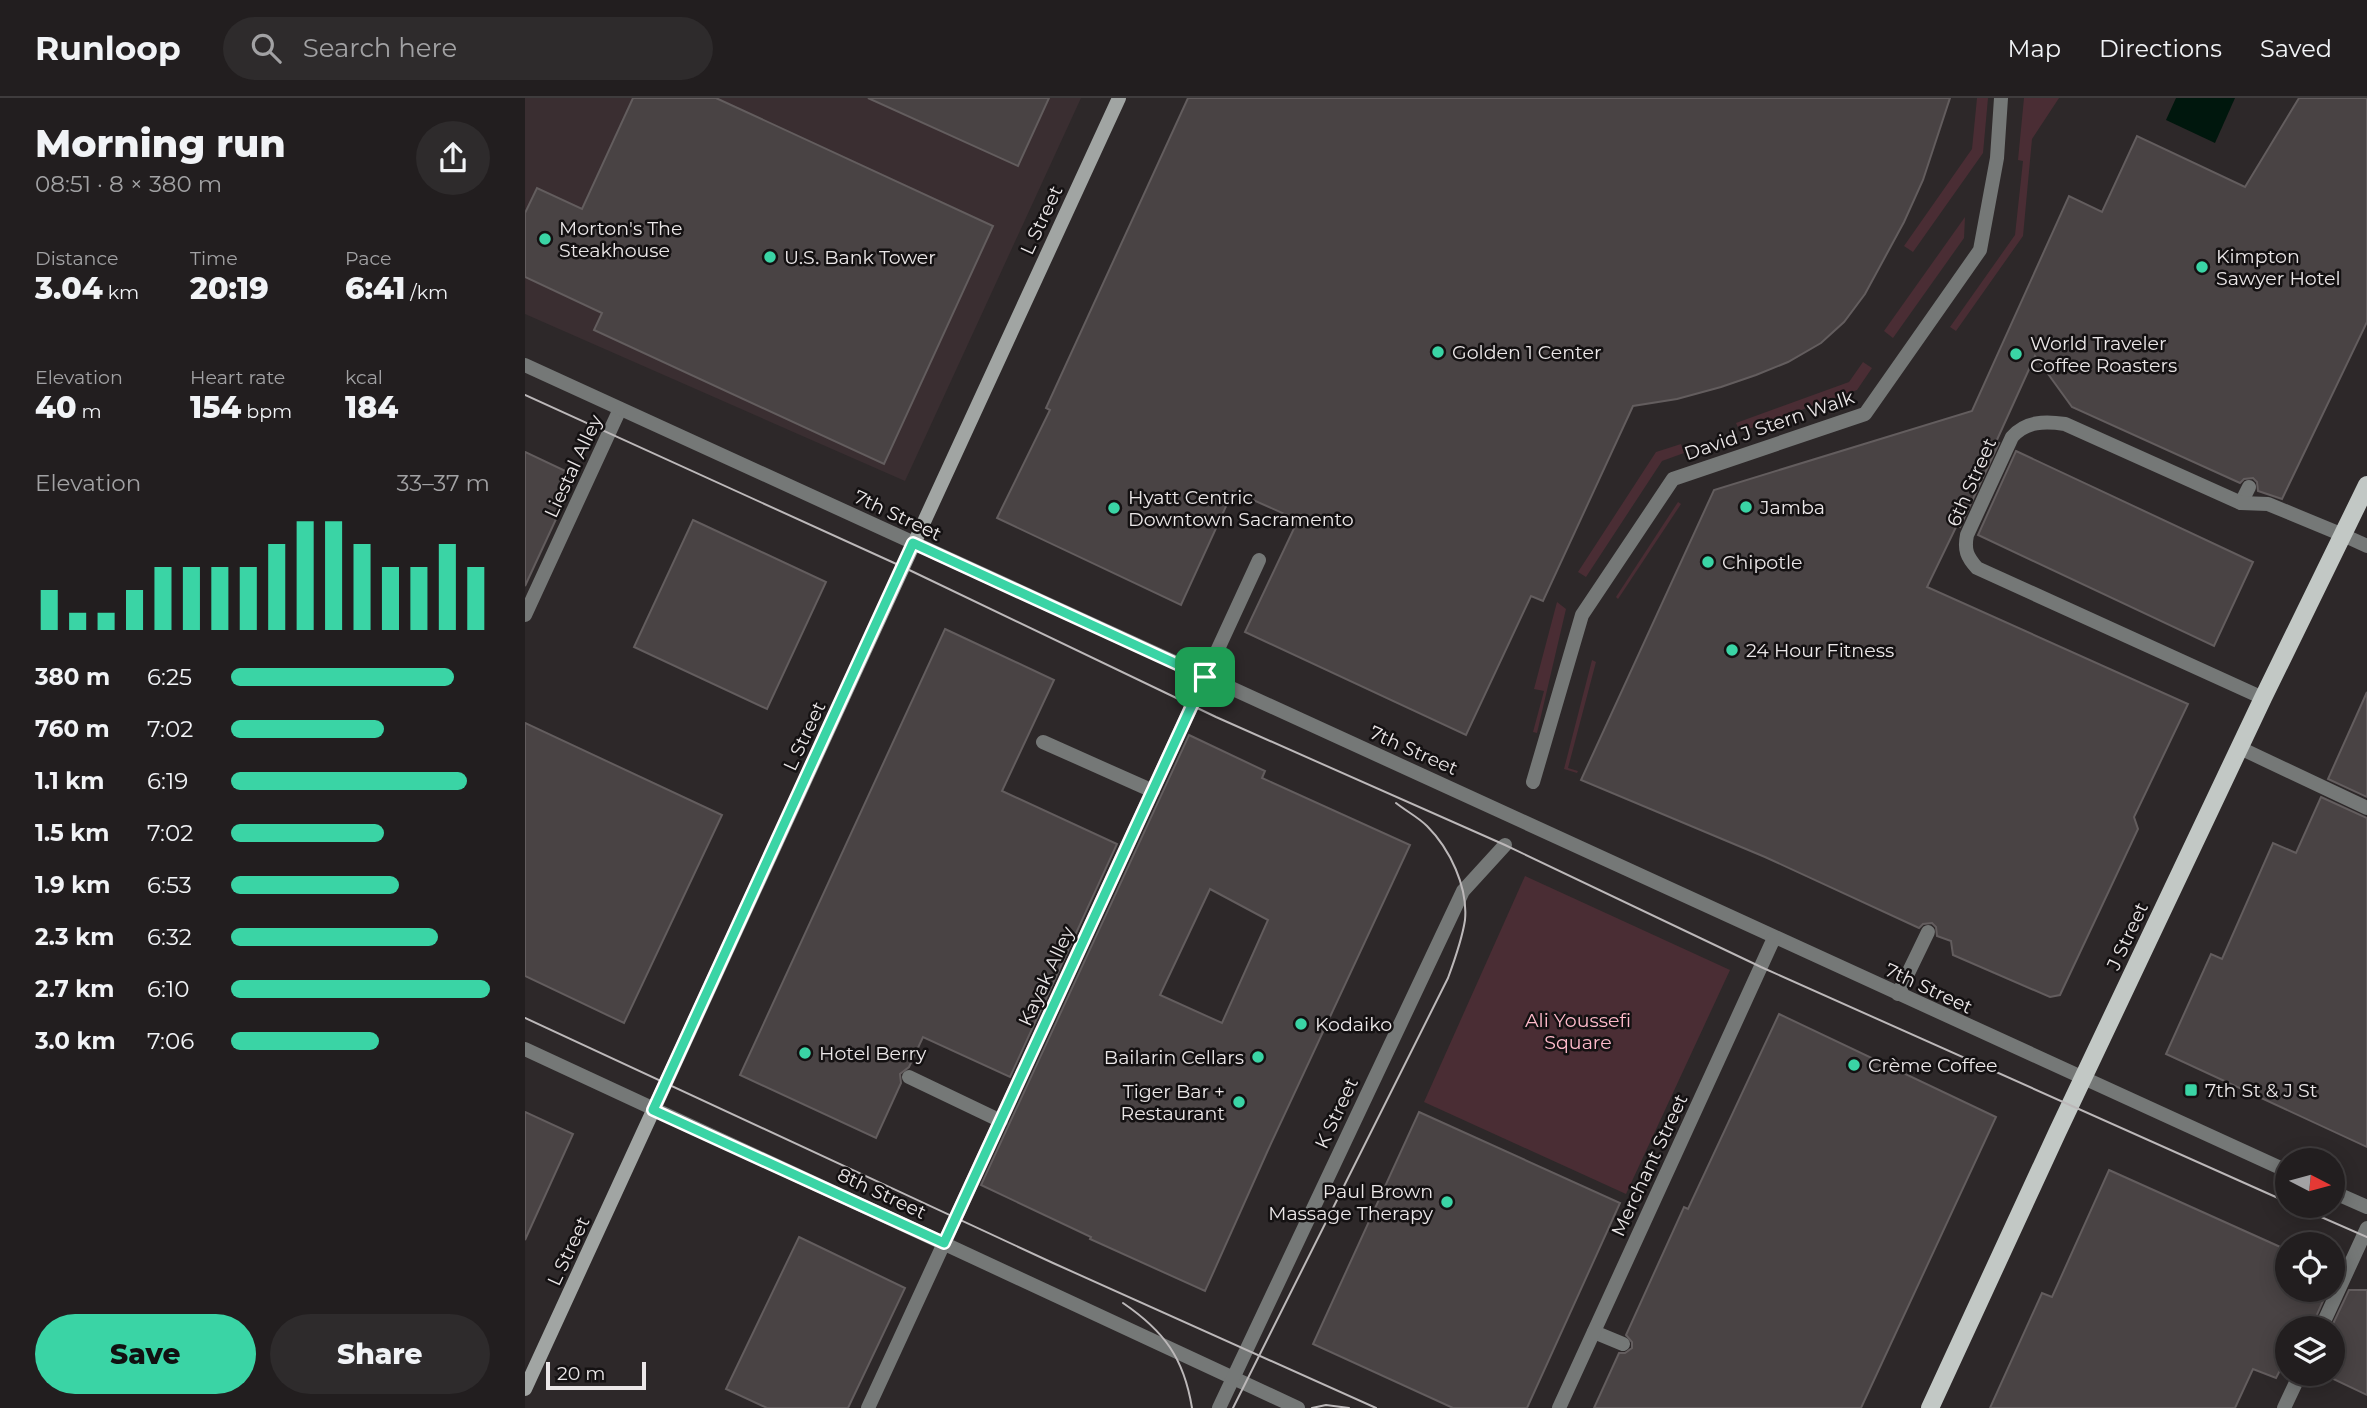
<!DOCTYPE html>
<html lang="en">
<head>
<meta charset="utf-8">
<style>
  :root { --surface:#221e1f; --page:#2e2b2c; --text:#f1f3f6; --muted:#a2a2a4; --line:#3f3c3d; --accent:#3ad4a5 }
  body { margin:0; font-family:Montserrat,sans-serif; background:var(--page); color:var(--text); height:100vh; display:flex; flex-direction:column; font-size:26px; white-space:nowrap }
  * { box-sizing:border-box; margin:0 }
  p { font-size:23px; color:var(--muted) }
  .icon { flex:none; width:38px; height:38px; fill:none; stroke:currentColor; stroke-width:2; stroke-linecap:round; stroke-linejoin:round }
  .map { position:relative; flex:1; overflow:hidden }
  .side { display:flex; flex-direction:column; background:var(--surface); width:525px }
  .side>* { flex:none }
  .needle { width:46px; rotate:96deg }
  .tools { position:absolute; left:1750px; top:1050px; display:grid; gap:14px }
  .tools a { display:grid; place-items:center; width:70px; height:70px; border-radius:50%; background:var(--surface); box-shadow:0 4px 18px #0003,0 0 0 2px var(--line); font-size:35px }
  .scale { position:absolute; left:21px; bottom:18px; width:100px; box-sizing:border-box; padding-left:7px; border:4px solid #ebe7e8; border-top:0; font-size:19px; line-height:24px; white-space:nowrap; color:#ebe7e8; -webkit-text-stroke:5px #141112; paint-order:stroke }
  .pin { position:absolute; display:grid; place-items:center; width:60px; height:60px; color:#fff; margin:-30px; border-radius:14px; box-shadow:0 4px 10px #0006 }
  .round { display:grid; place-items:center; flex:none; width:74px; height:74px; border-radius:37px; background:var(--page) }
  .summary { display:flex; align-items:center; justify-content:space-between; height:119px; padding:0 35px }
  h1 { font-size:38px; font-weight:800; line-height:52px }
  .figures { display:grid; grid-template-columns:repeat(3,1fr); gap:10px; height:119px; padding:7px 35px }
  .figures div { display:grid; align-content:center }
  .figures b { font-size:30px; font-weight:800 }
  .figures small { font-size:19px; font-weight:400 }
  .figures p { font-size:19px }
  .chart { height:196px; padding:14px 35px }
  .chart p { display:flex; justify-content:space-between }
  .chart svg { width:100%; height:126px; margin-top:7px; stroke:var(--accent); stroke-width:6 }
  .button { display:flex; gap:14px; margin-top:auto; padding:14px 35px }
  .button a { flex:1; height:80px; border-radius:42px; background:var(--accent); color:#111; font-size:28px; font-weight:800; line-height:80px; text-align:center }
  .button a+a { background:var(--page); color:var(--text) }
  ul { padding:0 35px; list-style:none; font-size:23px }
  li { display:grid; grid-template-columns:112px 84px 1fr; align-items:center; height:52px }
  li i { height:18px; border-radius:9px; background:var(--accent) }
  header { display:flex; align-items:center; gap:42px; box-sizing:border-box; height:98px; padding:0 35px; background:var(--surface); border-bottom:2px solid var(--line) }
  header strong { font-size:33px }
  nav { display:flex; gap:38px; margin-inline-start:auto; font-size:24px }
  .search { width:490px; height:63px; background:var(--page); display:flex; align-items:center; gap:18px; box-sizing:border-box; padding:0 24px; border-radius:38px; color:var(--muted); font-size:26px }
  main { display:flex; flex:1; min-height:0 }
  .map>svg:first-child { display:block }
  .built { fill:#3a2e31 }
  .green { fill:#4a2d34 }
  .water { fill:#00170d }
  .building { fill:#494344; stroke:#635d5e; stroke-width:2; fill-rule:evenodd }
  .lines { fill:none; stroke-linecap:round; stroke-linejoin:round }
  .lane { stroke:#757877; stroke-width:14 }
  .street { stroke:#757877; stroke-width:14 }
  .secondary { stroke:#a1a5a3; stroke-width:14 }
  .primary { stroke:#c2c8c5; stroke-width:18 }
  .tram { stroke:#bcb8b9; stroke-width:2 }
  .route-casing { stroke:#fff; stroke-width:14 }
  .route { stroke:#3ad4a5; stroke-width:9 }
  .poi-dot { fill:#3ad4a5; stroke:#141112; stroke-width:2.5 }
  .labels { text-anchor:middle; stroke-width:5; stroke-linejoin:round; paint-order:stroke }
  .street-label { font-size:19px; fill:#ebe7e8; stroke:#141112 }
  .poi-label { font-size:19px; fill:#ebe7e8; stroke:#141112; text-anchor:start }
  .park-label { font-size:19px; fill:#ffbbcb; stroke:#141112 }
</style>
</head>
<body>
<header>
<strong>Runloop</strong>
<div class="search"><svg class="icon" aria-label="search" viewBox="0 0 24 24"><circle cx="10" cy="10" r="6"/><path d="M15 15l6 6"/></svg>Search here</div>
<nav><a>Map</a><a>Directions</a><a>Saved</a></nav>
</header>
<main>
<section class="side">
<div class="summary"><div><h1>Morning run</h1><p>08:51 · 8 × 380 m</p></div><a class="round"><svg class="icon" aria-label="share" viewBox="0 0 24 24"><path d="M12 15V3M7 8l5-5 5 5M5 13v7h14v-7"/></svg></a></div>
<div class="figures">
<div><p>Distance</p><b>3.04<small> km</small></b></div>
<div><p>Time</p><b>20:19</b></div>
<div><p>Pace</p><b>6:41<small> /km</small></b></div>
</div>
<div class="figures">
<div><p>Elevation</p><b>40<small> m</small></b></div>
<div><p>Heart rate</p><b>154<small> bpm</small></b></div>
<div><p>kcal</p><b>184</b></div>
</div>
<div class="chart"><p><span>Elevation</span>33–37 m</p>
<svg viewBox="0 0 160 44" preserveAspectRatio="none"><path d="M5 44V30M15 44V38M25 44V38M35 44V30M45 44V22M55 44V22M65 44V22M75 44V22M85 44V14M95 44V6M105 44V6M115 44V14M125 44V22M135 44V22M145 44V14M155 44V22"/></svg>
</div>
<ul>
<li><b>380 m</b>6:25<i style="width:86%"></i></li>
<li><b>760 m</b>7:02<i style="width:59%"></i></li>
<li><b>1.1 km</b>6:19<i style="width:91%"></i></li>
<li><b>1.5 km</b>7:02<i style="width:59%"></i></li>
<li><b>1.9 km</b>6:53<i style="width:65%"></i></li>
<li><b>2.3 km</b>6:32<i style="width:80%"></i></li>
<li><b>2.7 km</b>6:10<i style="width:100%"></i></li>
<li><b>3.0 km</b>7:06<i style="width:57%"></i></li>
</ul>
<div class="button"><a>Save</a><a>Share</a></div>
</section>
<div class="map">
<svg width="1842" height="1310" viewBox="0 0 1842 1310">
  <rect width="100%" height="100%" fill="#2d2829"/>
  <path class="built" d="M 0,0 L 556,0 L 380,383 L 0,216 Z"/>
  <g class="green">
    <path d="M 1452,0 L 1463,0 L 1458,55 L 1388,154 L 1379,148 L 1447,51 Z"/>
    <path d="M 1499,0 L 1534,0 L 1507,41 L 1498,138 L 1431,233 L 1425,229 L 1490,137 L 1498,63 L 1493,62 Z"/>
    <path d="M 1440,119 L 1439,140 L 1368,240 L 1359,233 Z"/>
    <path d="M 1338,264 L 1347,270 L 1332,292 L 1215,334 L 1211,325 L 1324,284 Z"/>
    <path d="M 1156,346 L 1159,355 L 1137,363 L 1061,479 L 1053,474 L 1131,354 Z"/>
    <path d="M 1153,404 L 1156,406 L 1093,501 L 1091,499 Z"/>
    <path d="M 1032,504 L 1041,511 L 1012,635 L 1008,634 L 1019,593 L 1009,591 Z"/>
    <path d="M 1067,562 L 1071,564 L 1043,670 L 1053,673 L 1052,675 L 1039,671 Z"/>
    <path d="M 1000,778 L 1205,872 L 1101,1096 L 899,1004 Z"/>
  </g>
  <path class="water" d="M 1651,0 L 1710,0 L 1690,45 L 1641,22 Z"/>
  <g class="building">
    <path d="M 108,0 L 191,0 L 468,128 L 359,366 L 69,232 L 77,215 L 0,179 L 0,115 L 12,90 L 57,111 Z"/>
    <path d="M 343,0 L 524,0 L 493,68 Z"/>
    <path d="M 663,0 L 1425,0 L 1398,82 L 1379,124 L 1340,196 L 1319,224 L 1296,245 L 1263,264 L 1231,277 L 1196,289 L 1152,301 L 1108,308 L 1018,503 L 1006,498 L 941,637 L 720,534 L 773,422 L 708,393 L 656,507 L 472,420 L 525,312 L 521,310 Z"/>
    <path d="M 1774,0 L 1842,0 L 1842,224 L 1757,401 L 1733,393 L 1732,384 L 1728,380 L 1719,381 L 1715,385 L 1547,309 L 1510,258 L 1471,344 L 1474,345 L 1435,429 L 1432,427 L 1402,489 L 1663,606 L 1609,719 L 1613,731 L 1535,897 L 1525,899 L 1428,857 L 1426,843 L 1412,838 L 1411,829 L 1407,825 L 1398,826 L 1394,830 L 1240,759 L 1056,682 L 1189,392 L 1447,313 L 1544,98 L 1577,114 L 1612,38 L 1720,89 Z"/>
    <path d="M 1491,353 L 1728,464 L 1689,548 L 1453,437 Z"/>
    <path d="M 0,354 L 51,378 L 0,488 Z"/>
    <path d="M 168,422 L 301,484 L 242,611 L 109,549 Z"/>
    <path d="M 420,531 L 529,582 L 477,693 L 592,746 L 485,979 L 398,939 L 384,969 L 375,976 L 376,985 L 351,1040 L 215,977 Z"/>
    <path d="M 1842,594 L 1842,699 L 1803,681 Z"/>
    <path d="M 0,625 L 197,717 L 99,925 L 0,878 Z"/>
    <path d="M 664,637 L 740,673 L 737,680 L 885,747 L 743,1052 L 680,1193 L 565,1141 L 566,1139 L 456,1087 ZM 685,791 L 743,822 L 697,925 L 635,897 Z"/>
    <path d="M 1796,699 L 1842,720 L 1842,1049 L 1641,956 L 1686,856 L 1697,861 L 1748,745 L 1771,755 Z"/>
    <path d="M 1254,916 L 1471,1019 L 1336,1310 L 1069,1310 L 1094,1255 L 1100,1255 L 1107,1250 L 1107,1244 L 1101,1237 L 1159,1109 L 1163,1111 Z"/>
    <path d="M 0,1014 L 48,1036 L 0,1142 Z"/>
    <path d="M 894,1014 L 1095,1105 L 1002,1310 L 928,1310 L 788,1246 Z"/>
    <path d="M 1584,1072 L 1762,1152 L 1762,1192 L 1803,1192 L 1786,1230 L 1762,1230 L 1762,1259 L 1751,1280 L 1728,1271 L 1710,1310 L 1465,1310 L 1517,1195 L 1527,1199 Z"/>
    <path d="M 274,1139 L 380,1190 L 323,1310 L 242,1310 L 201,1291 Z"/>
    <path d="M 1824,1192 L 1842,1192 L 1842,1297 L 1798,1276 L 1808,1276 L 1806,1230 Z"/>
  </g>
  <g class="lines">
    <g class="lane">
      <path d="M 1716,405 L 1724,389"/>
      <path d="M 0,517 L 95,311"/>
      <path d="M 1738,600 L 1452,470 C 1442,459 1439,452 1442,437 L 1487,339 C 1501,323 1520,323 1540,326 L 1716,405 L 1743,406 L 1818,437"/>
      <path d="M 518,644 L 628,693"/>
      <path d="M 1715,650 L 1842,710"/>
      <path d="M 1373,896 L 1403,834"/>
      <path d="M 384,979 L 476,1023"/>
      <path d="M 1796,1230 L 1842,1130"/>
      <path d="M 1069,1234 L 1098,1246"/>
      <path d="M 343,1310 L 734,462"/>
      <path d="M 1759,1310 L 1775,1276"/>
    </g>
    <g class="street">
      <path d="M 0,267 L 1762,1073"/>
      <path d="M 1818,437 L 1842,448"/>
      <path d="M 1008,684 L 1057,517 L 1148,381 L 1340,316 L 1455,152 L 1472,60 L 1476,0"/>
      <path d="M 0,951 L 773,1310"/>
      <path d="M 1808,1094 L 1842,1109"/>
      <path d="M 694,1310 L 938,793 L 980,747"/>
      <path d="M 1034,1310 L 1249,840"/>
    </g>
    <path class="secondary" d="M 0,1291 L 594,0"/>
    <path class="primary" d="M 1405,1310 L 1532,1035 L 1738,600 L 1842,387"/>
    <g class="tram">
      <path d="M 0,297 L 378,469 L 691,619 L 980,747 L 1236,869 L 1762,1104"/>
      <path d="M 0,920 L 528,1165 L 851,1310"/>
      <path d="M 1771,1108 L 1842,1139"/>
      <path d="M 598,1205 C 639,1233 659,1260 667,1310"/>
      <path d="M 708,1310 L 923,880 C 930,861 937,842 940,822 C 943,789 925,751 902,728 C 893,719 881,713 871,705"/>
      <path d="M 787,1310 L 801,1307 L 824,1310"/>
    </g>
  </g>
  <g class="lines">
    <g class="route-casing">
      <path id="route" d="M 388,445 L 680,579 L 419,1145 L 128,1012 Z"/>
    </g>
    <use href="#route" class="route"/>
  </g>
  <g class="poi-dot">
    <circle cx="20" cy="141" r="7"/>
    <circle cx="245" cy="159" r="7"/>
    <circle cx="1677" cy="169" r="7"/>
    <circle cx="913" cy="254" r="7"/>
    <circle cx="1491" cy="256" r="7"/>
    <circle cx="1221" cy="409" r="7"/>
    <circle cx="589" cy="410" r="7"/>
    <circle cx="1183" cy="464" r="7"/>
    <circle cx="1207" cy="552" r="7"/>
    <circle cx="776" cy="926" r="7"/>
    <circle cx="280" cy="955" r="7"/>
    <circle cx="733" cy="959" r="7"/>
    <circle cx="1329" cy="967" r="7"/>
    <rect x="1659" y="985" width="14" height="14" rx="3.5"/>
    <circle cx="714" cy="1004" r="7"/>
    <circle cx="922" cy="1104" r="7"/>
  </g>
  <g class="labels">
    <g class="street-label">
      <text transform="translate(516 122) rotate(-65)" y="7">L Street</text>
      <text transform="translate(1244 327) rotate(-19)" y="7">David J Stern Walk</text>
      <text transform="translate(48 368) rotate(-65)" y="7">Liestal Alley</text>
      <text transform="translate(1446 384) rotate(-66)" y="7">6th Street</text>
      <text transform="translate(373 417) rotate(25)" y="7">7th Street</text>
      <text transform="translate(279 638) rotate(-65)" y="7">L Street</text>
      <text transform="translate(889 652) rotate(24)" y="7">7th Street</text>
      <text transform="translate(1602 838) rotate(-65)" y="7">J Street</text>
      <text transform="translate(521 878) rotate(-65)" y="7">Kayak Alley</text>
      <text transform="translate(1404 890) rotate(25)" y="7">7th Street</text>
      <text transform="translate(811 1015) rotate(-65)" y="7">K Street</text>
      <text transform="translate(1124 1067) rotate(-65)" y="7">Merchant Street</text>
      <text transform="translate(357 1095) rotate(25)" y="7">8th Street</text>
      <text transform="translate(43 1153) rotate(-65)" y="7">L Street</text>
    </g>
    <g class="poi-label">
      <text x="34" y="137">Morton's The<tspan x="34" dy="22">Steakhouse</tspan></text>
      <text x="1691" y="165">Kimpton<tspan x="1691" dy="22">Sawyer Hotel</tspan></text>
      <text x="259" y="166">U.S. Bank Tower</text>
      <text x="1505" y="252">World Traveler<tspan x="1505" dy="22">Coffee Roasters</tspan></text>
      <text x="927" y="261">Golden 1 Center</text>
      <text x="603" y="406">Hyatt Centric<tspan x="603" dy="22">Downtown Sacramento</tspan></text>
      <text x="1235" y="416">Jamba</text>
      <text x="1197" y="471">Chipotle</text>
      <text x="1221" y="559">24 Hour Fitness</text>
      <text x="790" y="933">Kodaiko</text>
      <text x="294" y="962">Hotel Berry</text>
      <text x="719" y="966" text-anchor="end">Bailarin Cellars</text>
      <text x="1343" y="974">Crème Coffee</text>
      <text x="1680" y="999">7th St &amp; J St</text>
      <text x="700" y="1000" text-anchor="end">Tiger Bar +<tspan x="700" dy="22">Restaurant</tspan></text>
      <text x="908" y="1100" text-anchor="end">Paul Brown<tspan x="908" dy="22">Massage Therapy</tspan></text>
    </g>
    <g class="park-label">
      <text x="1053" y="929">Ali Youssefi<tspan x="1053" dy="22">Square</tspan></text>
    </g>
  </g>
</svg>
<div class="tools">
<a><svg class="needle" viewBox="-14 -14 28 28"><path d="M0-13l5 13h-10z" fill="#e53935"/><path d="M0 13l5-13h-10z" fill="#a2a2a4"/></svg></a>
<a><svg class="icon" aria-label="locate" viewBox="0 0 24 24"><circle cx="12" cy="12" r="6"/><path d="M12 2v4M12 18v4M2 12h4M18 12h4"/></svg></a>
<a><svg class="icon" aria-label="layers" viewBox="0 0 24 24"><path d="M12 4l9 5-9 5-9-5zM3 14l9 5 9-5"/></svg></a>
</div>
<div class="scale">20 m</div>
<div class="pin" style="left:680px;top:579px;background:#1e9e55"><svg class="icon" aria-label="arrive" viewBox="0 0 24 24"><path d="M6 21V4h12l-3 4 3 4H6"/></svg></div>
</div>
</main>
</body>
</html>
